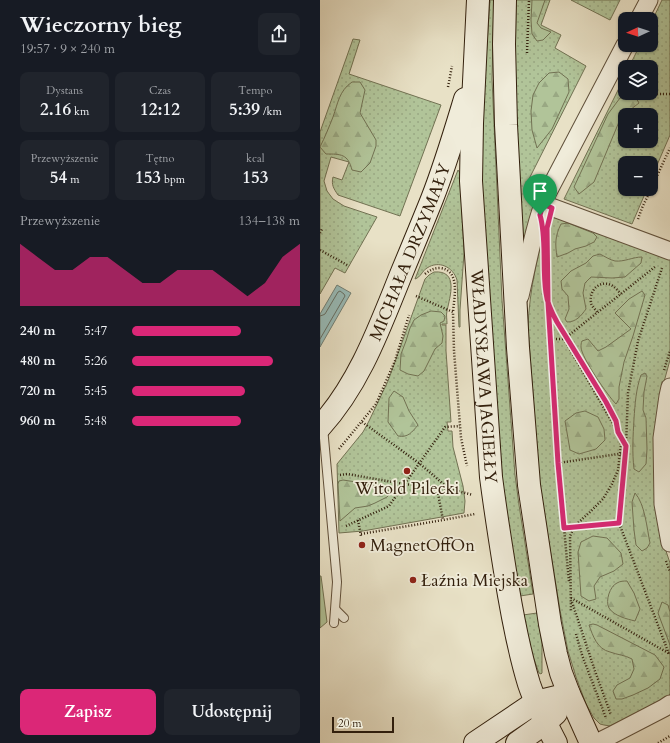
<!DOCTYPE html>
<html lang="pl">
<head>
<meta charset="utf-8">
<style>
  :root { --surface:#171b24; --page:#20242c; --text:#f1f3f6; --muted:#9ea1a6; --accent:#db2777 }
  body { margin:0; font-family:Cardo,serif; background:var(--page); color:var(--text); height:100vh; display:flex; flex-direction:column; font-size:15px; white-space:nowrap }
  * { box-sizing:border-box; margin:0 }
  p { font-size:13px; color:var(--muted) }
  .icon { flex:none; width:22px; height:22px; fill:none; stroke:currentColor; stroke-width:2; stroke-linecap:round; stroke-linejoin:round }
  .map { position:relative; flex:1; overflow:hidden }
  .details { display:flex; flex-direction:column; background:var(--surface); width:320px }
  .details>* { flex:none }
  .needle { width:26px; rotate:267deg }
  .controls { position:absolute; left:298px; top:12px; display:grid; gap:8px }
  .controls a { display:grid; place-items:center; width:40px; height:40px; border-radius:8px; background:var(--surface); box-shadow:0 1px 3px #0004; font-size:20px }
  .scale { position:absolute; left:12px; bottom:10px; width:62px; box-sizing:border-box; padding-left:4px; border:2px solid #33200d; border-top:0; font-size:11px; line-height:14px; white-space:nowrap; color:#33200d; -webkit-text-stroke:3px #f0ecda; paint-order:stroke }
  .pin { position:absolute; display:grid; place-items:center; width:34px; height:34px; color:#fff; margin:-41px -17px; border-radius:50% 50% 50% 0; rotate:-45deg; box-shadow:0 0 4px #0007 }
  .pin .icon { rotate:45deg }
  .round { display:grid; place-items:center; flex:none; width:42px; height:42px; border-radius:8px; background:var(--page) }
  .head { display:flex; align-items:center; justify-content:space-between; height:68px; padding:0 20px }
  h1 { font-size:22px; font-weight:600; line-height:30px }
  .figures { display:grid; grid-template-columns:repeat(3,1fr); gap:6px; height:68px; padding:4px 20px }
  .figures div { display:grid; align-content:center; border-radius:8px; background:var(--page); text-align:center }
  .figures b { font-size:17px; font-weight:600 }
  .figures small { font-size:11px; font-weight:400 }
  .figures p { font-size:11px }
  .chart { height:112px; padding:8px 20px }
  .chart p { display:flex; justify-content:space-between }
  .chart svg { width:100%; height:72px; margin-top:4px; fill:var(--accent); opacity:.7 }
  .cta { display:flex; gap:8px; margin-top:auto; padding:8px 20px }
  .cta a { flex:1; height:46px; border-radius:8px; background:var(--accent); color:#fff; font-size:16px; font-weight:600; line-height:46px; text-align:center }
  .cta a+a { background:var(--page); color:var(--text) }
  ul { padding:0 20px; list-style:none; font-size:13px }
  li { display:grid; grid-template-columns:64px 48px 1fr; align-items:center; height:30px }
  li i { height:10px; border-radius:5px; background:var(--accent) }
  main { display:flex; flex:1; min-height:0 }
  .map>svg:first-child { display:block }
  .grass { fill:url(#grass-dots); stroke:#727253; fill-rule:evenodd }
  .forest { fill:url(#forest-firs); stroke:#727253 }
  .garden { fill:#b1c499; stroke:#727253 }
  .water { fill:#98bcb9; stroke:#707e74 }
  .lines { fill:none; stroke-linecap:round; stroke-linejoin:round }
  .shore { stroke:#666e63; stroke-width:1 }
  .service-casing { stroke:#60503b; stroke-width:10 }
  .minor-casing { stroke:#60503b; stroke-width:19 }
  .secondary-casing { stroke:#33200d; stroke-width:24 }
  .path { stroke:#33200d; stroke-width:2.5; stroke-dasharray:1 2; stroke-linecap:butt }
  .service { stroke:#f0ecda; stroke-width:8 }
  .minor { stroke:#f0ecda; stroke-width:17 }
  .secondary { stroke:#f0ecda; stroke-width:22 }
  .route-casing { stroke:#fff; stroke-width:8 }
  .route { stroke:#db2777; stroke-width:5 }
  .poi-dot { fill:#8f2418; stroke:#f0ecda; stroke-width:1.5 }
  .labels { text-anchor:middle; stroke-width:3.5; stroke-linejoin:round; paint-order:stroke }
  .street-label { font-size:17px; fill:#33200d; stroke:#f0ecda }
  .poi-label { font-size:17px; fill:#33200d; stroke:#f0ecda; text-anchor:start }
</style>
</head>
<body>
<main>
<section class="details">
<div class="head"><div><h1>Wieczorny bieg</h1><p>19:57 · 9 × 240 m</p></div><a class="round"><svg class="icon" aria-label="share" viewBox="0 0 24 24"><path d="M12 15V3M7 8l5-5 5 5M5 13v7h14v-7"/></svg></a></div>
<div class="figures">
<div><p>Dystans</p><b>2.16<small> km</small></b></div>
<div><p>Czas</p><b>12:12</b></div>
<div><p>Tempo</p><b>5:39<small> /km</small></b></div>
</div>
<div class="figures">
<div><p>Przewyższenie</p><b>54<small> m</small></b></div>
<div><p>Tętno</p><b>153<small> bpm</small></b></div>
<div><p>kcal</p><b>153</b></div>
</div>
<div class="chart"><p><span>Przewyższenie</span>134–138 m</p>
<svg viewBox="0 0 160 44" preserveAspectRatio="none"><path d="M0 44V6L10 14L20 22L30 22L40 14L50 14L60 22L70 30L80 30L90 22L100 22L110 22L120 30L130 38L140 30L150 14L160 6V44z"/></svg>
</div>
<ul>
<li><b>240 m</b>5:47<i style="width:65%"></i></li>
<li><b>480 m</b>5:26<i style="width:84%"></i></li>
<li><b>720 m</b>5:45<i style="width:67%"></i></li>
<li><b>960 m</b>5:48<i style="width:65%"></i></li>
</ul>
<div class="cta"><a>Zapisz</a><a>Udostępnij</a></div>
</section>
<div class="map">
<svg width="350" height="743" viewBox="0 0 350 743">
  <defs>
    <pattern id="grass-dots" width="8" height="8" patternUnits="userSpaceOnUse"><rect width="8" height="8" fill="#b1c499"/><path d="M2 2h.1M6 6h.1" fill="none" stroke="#99a883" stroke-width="1.8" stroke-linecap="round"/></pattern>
    <pattern id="forest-firs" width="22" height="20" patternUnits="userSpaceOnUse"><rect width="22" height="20" fill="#b1c499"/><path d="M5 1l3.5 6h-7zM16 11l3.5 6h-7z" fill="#99a883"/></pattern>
  </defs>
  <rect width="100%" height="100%" fill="#e8e1c6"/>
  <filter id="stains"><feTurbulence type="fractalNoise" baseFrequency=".005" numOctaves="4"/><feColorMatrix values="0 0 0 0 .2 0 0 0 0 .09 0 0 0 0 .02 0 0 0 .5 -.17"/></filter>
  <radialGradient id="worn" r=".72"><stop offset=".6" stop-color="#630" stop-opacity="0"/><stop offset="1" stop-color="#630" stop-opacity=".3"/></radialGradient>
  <g class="grass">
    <path d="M 170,0 L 174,0 L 172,79 L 182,300 L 195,475 L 199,505 L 213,594 L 200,596 L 184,504 L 162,190 C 160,127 166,63 170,0 Z"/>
    <path d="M 196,0 L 230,0 L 221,25 L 241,35 L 235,48 L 266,66 L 209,179 L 214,183 L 214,202 L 205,239 L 202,237 L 195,84 Z"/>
    <path d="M 251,0 L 300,0 L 290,20 Z"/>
    <path d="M 342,0 L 350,0 L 350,135 L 331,179 L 331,163 L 305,163 L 305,189 L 327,189 L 312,224 L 244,199 L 305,76 L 305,93 L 331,93 L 331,67 L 309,67 L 320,45 L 331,45 L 331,23 ZM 305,115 L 331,115 L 331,141 L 305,141 Z"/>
    <path d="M 33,39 L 40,40 L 29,74 L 121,105 L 80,216 L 18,195 C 14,189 11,185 13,177 L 22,180 L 29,162 L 11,157 L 4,181 L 7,191 L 13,199 L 24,206 L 57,217 L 25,273 L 15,268 L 0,294 L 0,132 Z"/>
    <path d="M 138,170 L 140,173 L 144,253 L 140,310 L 140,327 L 139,327 L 137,280 C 133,267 119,260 107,268 C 102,271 101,277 95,279 Z"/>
    <path d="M 229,212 L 350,254 L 350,360 L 339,400 L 345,548 L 350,563 L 350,694 L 345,699 L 290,726 L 284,725 L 280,724 L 274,718 L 266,704 L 256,677 L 248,651 L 240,610 L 220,487 L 208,328 C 209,290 219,249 229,212 Z"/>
    <path d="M 114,272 C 139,270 130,296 127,311 C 126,315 127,319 127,324 L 122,324 L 122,325 L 126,325 L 126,351 L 131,422 L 127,422 L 128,431 L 132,431 L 133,447 L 143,486 L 145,501 L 144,513 L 43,531 L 19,533 L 17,464 L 43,432 L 49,421 L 68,381 L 105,279 L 109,275 Z"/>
    <path d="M 217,613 L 222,644 L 222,673 L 221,674 L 219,673 L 211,651 L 203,615 Z"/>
  </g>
  <g class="forest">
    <path d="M 212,0 L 225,0 L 217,23 L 221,28 L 231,32 L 223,40 L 217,41 L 212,34 L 211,20 Z"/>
    <path d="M 239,72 L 248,79 L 249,92 L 232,129 L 217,148 L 212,130 L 211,111 L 213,95 L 219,83 L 229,73 Z"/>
    <path d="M 32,82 L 40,82 L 45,90 L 40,113 L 56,140 L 56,146 L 50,163 L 41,172 L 32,170 C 28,154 21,154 6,154 L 0,147 C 5,137 9,127 13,117 C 18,103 19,91 32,82 Z"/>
    <path d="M 300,98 L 316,98 L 319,103 L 301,117 L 274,182 L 259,194 L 254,187 L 288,114 Z"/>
    <path d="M 248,223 L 273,233 L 277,237 L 274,242 L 266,246 L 255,249 L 248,253 L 237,257 C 235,244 235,236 241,224 Z"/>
    <path d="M 280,254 C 284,256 290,260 295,261 C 304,262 313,257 322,257 L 321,263 L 305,277 L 292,278 L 271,277 L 265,283 L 263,293 L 266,309 C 261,316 256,322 247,322 L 245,319 L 249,309 L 248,296 L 242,289 L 241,281 L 251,271 L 266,263 L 273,256 Z"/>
    <path d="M 322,291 L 325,295 L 313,336 L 304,362 L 299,387 L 299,399 L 296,404 C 288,396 261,357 261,347 C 261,345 261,343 262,341 L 268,339 L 278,351 L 286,347 L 311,329 L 295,313 L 309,299 Z"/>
    <path d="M 111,311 L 121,312 L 125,316 L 124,321 L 120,323 L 123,336 L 122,343 L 115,349 L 104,371 L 98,376 L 88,374 L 80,370 L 81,354 L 86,341 L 90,328 L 94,320 L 101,315 Z"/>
    <path d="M 325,373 L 327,376 L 324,392 L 323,410 L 326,418 L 327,449 L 326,464 L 319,472 L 314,469 C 312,452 313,436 314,419 C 315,404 316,389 321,375 Z"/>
    <path d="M 74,391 L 83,397 L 89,411 L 98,425 C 92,432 88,438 78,436 L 68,422 L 69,398 Z"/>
    <path d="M 265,411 L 278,417 L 284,429 L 285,440 L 276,449 L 259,454 L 250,450 L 245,421 L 256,413 Z"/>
    <path d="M 23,480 L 49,484 L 72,492 L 67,497 L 55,503 L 48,506 L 35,508 L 20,521 L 18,484 L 19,481 Z"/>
    <path d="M 315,493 C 325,504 327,529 330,543 L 327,548 L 322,551 L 316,545 L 314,530 L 312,502 Z"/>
    <path d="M 273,536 L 287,538 L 301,553 L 303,564 L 294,571 L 280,577 L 274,586 L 276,599 L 269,601 L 261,596 L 258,552 L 261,542 Z"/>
    <path d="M 307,581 L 314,593 L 320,609 L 315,621 C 307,619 294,616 289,608 C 285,601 290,586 297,583 C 300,581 304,581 307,581 Z"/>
    <path d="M 342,602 L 348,605 L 350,612 L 350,645 L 338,613 Z"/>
    <path d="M 273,624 L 277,625 L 335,655 L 344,667 L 340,679 L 328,688 L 313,695 L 302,699 L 296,699 L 293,691 L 297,685 L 310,678 L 314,669 L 312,659 C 305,655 298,655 290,652 C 277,649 273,636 269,625 Z"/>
  </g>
  <path class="garden" d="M 0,576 L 1,576 L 7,622 L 0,628 Z"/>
  <path class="water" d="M 17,285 L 31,293 L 0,347 L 0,314 Z"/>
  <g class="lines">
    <path class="shore" d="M 0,316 L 3,315 L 5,314 L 18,292 L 20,291 L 24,294 L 25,296 L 0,339"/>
    <g class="service-casing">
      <g id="service">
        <path d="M 3,427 L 17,582 L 14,623"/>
        <path d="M 16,610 L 24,618"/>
      </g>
    </g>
    <g class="minor-casing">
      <g id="minor">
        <path d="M 319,19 L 329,0"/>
        <path d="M 223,204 L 350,251"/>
        <path d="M 200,296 C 208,262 214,226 227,194 L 305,45"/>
        <path d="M 350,387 L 348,396 L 342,438 L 343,504 L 350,543"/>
        <path d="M 276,743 L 292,735 L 344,708 L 350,704"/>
      </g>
    </g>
    <g class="secondary-casing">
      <g id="secondary">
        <path id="s1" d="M 158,0 L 152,123 L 151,181 L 171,477 C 175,508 180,540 185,571 C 191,609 198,648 209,684 C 216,705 226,724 236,743"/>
        <path d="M 185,0 L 184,44 L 186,125 L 198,348 L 209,485 L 230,624 L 236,654 L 241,673 L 249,694 L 271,743"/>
        <path id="s2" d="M 0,427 C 40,383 60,326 82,272 C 92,248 102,224 112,199 C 125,166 135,132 145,99"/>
        <path d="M 155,743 L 216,702 L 249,694"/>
        <path d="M 197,743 L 225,723 L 236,713"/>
      </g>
    </g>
    <g class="path">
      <path d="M 207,53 L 209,0"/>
      <path d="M 128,87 L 132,66"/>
      <path d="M 301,94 L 350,94"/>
      <path d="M 331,189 L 350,148"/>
      <path d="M 318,219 L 322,208 L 331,189"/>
      <path d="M 0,233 L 2,229"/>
      <path d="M 0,250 L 29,266"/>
      <path d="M 227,265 L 228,296"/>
      <path d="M 342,268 L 318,341 L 308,393 L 306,446 L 299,523 L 349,654"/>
      <path d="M 105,274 C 110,270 114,268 120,268 C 141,270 134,298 133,312"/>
      <path d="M 225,279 C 226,296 229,306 237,322 L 286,402 L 296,421 L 301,445 L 298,470 L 292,484 L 283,499 L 270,512 L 258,523 L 252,532 L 250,536 L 251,612"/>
      <path d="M 96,296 L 133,312 L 134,351 L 141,438 L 147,466"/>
      <path d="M 228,305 L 238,463 L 249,582"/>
      <path d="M 277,312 C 275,309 271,306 271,302 C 269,290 280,280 291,285 C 295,287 298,291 301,294"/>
      <path d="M 230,339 L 244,339 L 336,266"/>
      <path d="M 244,339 L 296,429"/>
      <path d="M 344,370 L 350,351"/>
      <path d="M 42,422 L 99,463 L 129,489"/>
      <path d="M 299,435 L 306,446"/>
      <path d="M 19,449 L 56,404 L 75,361 L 89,315"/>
      <path d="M 238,463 L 305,453"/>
      <path d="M 20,475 L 27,474 L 84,484 L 130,489 L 153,495"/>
      <path d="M 117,488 L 123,520"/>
      <path d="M 38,520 L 41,536"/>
      <path d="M 26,526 L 69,506 L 125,427 L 140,426"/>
      <path d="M 244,528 L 299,523"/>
      <path d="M 41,534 L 123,520 L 155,514"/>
      <path d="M 346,561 L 350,572"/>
      <path d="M 251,598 L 350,654"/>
      <path d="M 252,602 L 275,671 L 291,715"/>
      <path d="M 256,634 L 262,655 L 286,718"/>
      <path d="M 338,743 L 350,736"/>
    </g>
    <use href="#service" class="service"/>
    <use href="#minor" class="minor"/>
    <use href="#secondary" class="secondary"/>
  </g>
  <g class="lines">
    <g class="route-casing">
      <path id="route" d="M 220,215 C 227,239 222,268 226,293 C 227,303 232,313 237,322 L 286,402 L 296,421 L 298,432 L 306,446 L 299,523 L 244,528 L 238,463 L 228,302 L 227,228 L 232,208 L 223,204 L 220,215"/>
    </g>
    <use href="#route" class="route"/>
  </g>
  <g class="poi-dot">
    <circle cx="87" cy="471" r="4"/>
    <circle cx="42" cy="545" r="4"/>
    <circle cx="93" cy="580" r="4"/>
  </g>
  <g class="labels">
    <g class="street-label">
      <text dy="6" stroke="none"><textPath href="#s2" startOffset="198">MICHAŁA DRZYMAŁY</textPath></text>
      <text dy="6" stroke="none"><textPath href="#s1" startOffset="377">WŁADYSŁAWA JAGIEŁŁY</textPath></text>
    </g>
    <g class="poi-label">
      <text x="87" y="494" text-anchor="middle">Witold Pilecki</text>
      <text x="50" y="551">MagnetOffOn</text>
      <text x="101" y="586">Łaźnia Miejska</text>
    </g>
  </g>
  <rect width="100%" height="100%" filter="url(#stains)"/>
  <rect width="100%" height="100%" fill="url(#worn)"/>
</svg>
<div class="controls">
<a><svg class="needle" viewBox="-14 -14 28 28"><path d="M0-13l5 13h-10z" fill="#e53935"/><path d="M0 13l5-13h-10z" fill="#9ea1a6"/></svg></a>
<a><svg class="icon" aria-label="layers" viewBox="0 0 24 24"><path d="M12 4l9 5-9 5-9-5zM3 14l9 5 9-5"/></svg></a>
<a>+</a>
<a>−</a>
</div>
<div class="scale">20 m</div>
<div class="pin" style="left:220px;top:215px;background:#1e9e55"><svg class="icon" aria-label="arrive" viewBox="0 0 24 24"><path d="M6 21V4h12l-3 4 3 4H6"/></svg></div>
</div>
</main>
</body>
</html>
